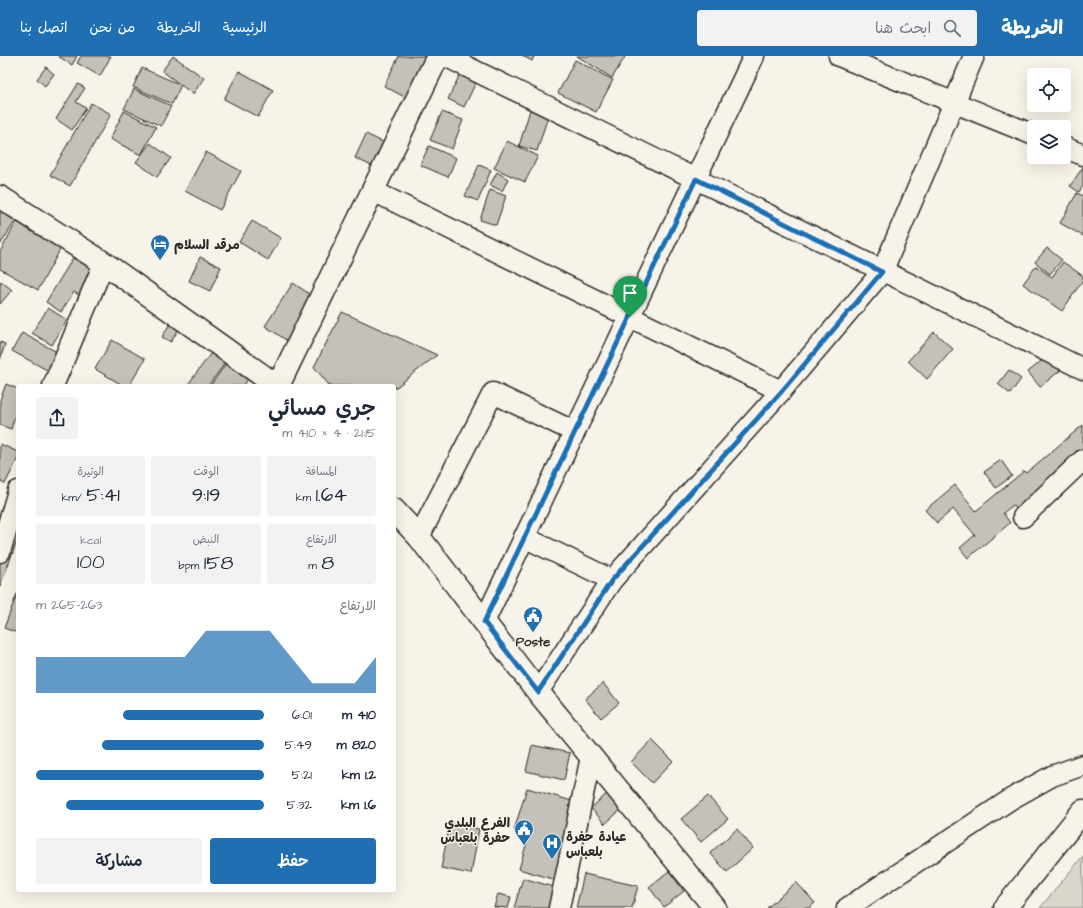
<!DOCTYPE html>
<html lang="ar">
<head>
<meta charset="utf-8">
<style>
  :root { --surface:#fff; --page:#f2f2f3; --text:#1f2937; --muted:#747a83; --accent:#1f6fb2 }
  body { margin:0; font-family:"Architects Daughter","Playpen Sans Arabic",sans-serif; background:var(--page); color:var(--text); direction:rtl; height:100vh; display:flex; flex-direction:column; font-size:15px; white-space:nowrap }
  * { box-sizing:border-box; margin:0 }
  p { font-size:13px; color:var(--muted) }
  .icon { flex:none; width:22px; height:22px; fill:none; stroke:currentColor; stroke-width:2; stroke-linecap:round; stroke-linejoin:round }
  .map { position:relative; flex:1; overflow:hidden; direction:ltr }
  .drawer { position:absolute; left:16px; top:328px; width:380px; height:508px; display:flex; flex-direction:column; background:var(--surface); border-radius:4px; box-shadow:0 4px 16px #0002; direction:rtl }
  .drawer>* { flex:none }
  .buttons { position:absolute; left:1027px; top:12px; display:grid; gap:8px }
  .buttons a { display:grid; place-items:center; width:44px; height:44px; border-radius:4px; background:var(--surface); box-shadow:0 4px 16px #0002; font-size:20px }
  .pin { position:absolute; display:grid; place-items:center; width:34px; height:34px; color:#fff; margin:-41px -17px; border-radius:50% 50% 50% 0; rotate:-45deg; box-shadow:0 0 4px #0007 }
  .pin .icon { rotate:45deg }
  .round { display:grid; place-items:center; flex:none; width:42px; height:42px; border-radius:4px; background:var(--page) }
  .summary { display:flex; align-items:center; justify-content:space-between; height:68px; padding:0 20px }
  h1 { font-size:22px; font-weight:600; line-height:30px }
  .metrics { display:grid; grid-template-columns:repeat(3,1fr); gap:6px; height:68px; padding:4px 20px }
  .metrics div { display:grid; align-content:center; border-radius:4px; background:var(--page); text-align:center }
  .metrics b { font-size:20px; font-weight:600 }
  .metrics small { font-size:11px; font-weight:400 }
  .metrics p { font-size:11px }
  .chart { height:112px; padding:8px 20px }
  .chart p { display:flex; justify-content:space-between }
  .chart svg { width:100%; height:72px; margin-top:4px; fill:var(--accent); opacity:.7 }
  .action { display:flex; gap:8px; margin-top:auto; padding:8px 20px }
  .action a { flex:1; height:46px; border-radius:4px; background:var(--accent); color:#fff; font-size:16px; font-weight:600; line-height:46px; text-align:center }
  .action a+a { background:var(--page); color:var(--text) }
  ul { padding:0 20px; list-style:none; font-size:13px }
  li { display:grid; grid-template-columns:64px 48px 1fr; align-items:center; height:30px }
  li i { height:10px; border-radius:5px; background:var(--accent) }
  header { display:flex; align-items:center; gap:24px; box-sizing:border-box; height:56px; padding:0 20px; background:var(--accent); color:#fff }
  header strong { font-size:19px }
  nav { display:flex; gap:22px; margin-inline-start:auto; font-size:14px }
  .search { width:280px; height:36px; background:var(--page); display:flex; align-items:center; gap:10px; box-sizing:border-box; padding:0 14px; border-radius:4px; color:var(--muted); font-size:15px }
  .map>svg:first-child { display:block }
  .green { fill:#dad6cc; stroke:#82807c }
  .building { fill:#c4c1b9; stroke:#2b2b2b }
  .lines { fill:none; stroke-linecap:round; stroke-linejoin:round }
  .minor-casing { stroke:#2b2b2b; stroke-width:23 }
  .tertiary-casing { stroke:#2b2b2b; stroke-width:25 }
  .minor { stroke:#f7f3e8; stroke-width:20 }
  .tertiary { stroke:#f7f3e8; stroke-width:22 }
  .route-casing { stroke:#fff; stroke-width:8 }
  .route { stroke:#1f6fb2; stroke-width:5 }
  .labels { text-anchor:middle; stroke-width:3; stroke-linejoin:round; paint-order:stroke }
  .poi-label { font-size:13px; font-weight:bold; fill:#2b2b2b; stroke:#f7f3e8; text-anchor:start }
</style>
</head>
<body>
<header>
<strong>الخريطة</strong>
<div class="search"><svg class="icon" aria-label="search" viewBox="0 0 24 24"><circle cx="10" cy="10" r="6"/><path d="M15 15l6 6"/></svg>ابحث هنا</div>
<nav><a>الرئيسية</a><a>الخريطة</a><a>من نحن</a><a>اتصل بنا</a></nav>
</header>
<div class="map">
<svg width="1083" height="852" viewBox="0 0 1083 852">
  <rect width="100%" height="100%" fill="#f7f3e8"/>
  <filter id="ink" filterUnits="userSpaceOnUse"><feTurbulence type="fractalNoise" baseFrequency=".025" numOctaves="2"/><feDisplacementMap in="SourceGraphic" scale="8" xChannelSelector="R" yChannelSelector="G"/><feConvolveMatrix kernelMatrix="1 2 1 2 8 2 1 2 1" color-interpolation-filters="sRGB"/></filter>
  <g filter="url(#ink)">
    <path class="green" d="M 1083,800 L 1083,852 L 1040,852 Z"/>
    <g class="building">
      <path d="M 58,0 L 77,0 L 72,9 Z"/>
      <path d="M 81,0 L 111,0 L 100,20 L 77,7 Z"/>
      <path d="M 173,0 L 204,22 L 193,38 L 162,15 Z"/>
      <path d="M 399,0 L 436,0 L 412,45 L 384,30 Z"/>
      <path d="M 523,0 L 534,0 L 532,5 Z"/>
      <path d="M 577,0 L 623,0 L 625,1 L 612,22 Z"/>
      <path d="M 575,4 L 613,24 L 596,56 L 558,37 Z"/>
      <path d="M 466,6 L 482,14 L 464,51 L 448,43 Z"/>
      <path d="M 46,11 L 54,18 L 45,30 L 37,23 Z"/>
      <path d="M 142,12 L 181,29 L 172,48 L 133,31 Z"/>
      <path d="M 239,15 L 273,34 L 258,61 L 224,43 Z"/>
      <path d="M 78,28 L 85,32 L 76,46 L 86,52 L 72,74 L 56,63 Z"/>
      <path d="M 134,33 L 171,50 L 161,70 L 124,53 Z"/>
      <path d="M 91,47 L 111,58 L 70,130 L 50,119 Z"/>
      <path d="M 530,54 L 548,60 L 537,95 L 519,90 Z"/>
      <path d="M 124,55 L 156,71 L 141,99 L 110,83 Z"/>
      <path d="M 442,56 L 463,64 L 452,93 L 430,84 Z"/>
      <path d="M 366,78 L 391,90 L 380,114 L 355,102 Z"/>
      <path d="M 507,85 L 538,100 L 525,126 L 494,112 Z"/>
      <path d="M 150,87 L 171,102 L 157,121 L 136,106 Z"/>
      <path d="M 429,90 L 456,102 L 448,121 L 420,109 Z"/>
      <path d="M 206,96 L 241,115 L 220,154 L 185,135 Z"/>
      <path d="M 479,109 L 491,114 L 478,145 L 465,140 Z"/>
      <path d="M 1083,111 L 1083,130 L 1079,136 L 1070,130 Z"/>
      <path d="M 497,116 L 508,123 L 502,135 L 490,129 Z"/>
      <path d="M 490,134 L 506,140 L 496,169 L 480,164 Z"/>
      <path d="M 1077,137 L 1083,140 L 1083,180 L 1060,167 Z"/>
      <path d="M 2,155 L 16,164 L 0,189 L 0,158 Z"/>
      <path d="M 17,165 L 62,190 L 38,234 L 0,213 L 0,196 Z"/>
      <path d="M 252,165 L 281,182 L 268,204 L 239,186 Z"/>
      <path d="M 1047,192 L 1062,204 L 1050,218 L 1035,206 Z"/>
      <path d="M 200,201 L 221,211 L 210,235 L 189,225 Z"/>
      <path d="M 73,202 L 97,216 L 82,241 L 74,236 L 61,256 L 46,246 Z"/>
      <path d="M 1063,206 L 1083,220 L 1083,224 L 1062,255 L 1023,228 L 1036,210 L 1052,221 Z"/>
      <path d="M 1,225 L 12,234 L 0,248 L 0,227 Z"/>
      <path d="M 293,227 L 323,247 L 295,290 L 265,270 Z"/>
      <path d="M 48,252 L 67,264 L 52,289 L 32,277 Z"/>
      <path d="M 342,256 L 437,299 L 394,333 L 394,330 L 330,330 L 314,311 Z"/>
      <path d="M 172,264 L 181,269 L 171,286 L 162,281 Z"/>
      <path d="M 934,276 L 953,293 L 927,323 L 908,305 Z"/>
      <path d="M 22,277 L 68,302 L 58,320 L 12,295 Z"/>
      <path d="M 112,284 L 145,303 L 129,330 L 124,330 L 95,313 Z"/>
      <path d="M 0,286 L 5,288 L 0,304 Z"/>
      <path d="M 211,297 L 225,307 L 208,330 L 187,330 Z"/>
      <path d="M 1051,297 L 1063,312 L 1040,331 L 1028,316 Z"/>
      <path d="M 233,298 L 255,314 L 243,330 L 210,330 Z"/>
      <path d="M 1009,314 L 1021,323 L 1010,338 L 998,328 Z"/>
      <path d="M 6,328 L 18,333 L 18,360 L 15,360 L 11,373 L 0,369 L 0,344 Z"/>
      <path d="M 1083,369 L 1083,408 L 1022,459 L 1013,449 L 1003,457 L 1010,467 L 968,502 L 960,492 L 975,479 L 953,453 L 937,467 L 925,454 L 955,429 L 976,455 L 1024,415 L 1026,417 Z"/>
      <path d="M 0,388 L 18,396 L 18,402 L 5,428 L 0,425 Z"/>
      <path d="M 1001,404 L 1012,420 L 996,432 L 984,416 Z"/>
      <path d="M 0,458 L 18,465 L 18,483 L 0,530 Z"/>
      <path d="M 17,538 L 18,539 L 18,577 L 4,572 Z"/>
      <path d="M 603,627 L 619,647 L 601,662 L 585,643 Z"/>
      <path d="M 652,684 L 673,705 L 652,727 L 631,706 Z"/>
      <path d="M 532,689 L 570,697 L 564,724 L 526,715 Z"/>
      <path d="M 527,732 L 586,749 L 563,826 L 519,813 L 529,779 L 514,774 Z"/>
      <path d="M 611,734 L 625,750 L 605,768 L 591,752 Z"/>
      <path d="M 708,740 L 728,763 L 701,786 L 681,763 Z"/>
      <path d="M 450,767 L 479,773 L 471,818 L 441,812 Z"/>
      <path d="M 737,773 L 753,792 L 727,816 L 710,797 Z"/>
      <path d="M 669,815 L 684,835 L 664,851 L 649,831 Z"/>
      <path d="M 584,818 L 638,830 L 632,852 L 576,852 Z"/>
      <path d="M 523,822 L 564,834 L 558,852 L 514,852 Z"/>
      <path d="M 796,826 L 815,847 L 809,852 L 767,852 Z"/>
      <path d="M 498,838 L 511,841 L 508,852 L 494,851 Z"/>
    </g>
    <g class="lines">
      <g class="minor-casing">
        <g id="minor">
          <path d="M 445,0 L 1083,313"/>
          <path d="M 839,0 L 1034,79"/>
          <path d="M 1064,91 L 1083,99"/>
          <path d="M 373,135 L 781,335"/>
          <path d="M 53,330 L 104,207"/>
          <path d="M 1023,461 L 1083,404"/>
          <path d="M 419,481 L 493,337 L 575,376"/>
          <path d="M 524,481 L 612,524"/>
          <path d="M 0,496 L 18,435"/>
          <path d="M 484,566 L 754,0"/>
          <path d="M 538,636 L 612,524 L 781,335 L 882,216 L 974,0"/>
          <path d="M 559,852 L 591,701"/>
          <path d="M 847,852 L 1011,743 L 1052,720 L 1083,709"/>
        </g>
      </g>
      <g class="tertiary-casing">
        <g id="tertiary">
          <path d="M 0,141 L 104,207 L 277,330"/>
          <path d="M 278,330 L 438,0"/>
          <path d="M 394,454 L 419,481 L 538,636 L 715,852"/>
          <path d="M 1005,852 L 1083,755"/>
        </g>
      </g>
      <use href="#minor" class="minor"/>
      <use href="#tertiary" class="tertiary"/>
    </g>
  </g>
  <g class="lines" filter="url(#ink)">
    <g class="route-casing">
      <path id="route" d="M 696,123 L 882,216 L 782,335 L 612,524 L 538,636 L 484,566 Z"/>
    </g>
    <use href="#route" class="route"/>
  </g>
  <defs>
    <g id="hotel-pin" transform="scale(1)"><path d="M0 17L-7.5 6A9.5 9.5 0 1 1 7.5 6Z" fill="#1f6fb2" stroke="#f7f3e8"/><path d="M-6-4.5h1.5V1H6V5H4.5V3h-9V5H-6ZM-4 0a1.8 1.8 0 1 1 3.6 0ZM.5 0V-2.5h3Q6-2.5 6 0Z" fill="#fff"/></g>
    <g id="civic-pin" transform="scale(1)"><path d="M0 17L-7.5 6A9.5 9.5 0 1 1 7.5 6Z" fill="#1f6fb2" stroke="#f7f3e8"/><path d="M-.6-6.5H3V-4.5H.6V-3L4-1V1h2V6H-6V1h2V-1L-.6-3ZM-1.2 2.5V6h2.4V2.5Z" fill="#fff"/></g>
    <g id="hospital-pin" transform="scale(1)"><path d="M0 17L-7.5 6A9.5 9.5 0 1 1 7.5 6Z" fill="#1f6fb2" stroke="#f7f3e8"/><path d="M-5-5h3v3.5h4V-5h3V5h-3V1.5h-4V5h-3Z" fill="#fff"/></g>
  </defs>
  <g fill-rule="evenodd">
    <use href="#hotel-pin" x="160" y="188"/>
    <use href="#civic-pin" x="533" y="560"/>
    <use href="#civic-pin" x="524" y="773"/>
    <use href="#hospital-pin" x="552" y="787"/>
  </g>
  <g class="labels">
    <g class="poi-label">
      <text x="174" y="193">مرقد السلام</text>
      <text x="533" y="590" text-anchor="middle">Poste</text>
      <text x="510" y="771" text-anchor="end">الفرع البلدي<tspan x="510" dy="15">حفرة بلعباس</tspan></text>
      <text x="566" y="785">عيادة حفرة<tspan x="566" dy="15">بلعباس</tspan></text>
    </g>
  </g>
</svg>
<div class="buttons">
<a><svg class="icon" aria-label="locate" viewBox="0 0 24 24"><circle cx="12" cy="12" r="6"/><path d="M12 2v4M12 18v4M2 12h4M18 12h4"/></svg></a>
<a><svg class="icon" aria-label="layers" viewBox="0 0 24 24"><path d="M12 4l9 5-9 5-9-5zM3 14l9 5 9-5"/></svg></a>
</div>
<div class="pin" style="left:630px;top:261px;background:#1e9e55"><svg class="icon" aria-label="arrive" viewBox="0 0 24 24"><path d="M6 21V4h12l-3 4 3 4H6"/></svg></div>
<section class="drawer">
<div class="summary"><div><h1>جري مسائي</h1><p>21:15 · 4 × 410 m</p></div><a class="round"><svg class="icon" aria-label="share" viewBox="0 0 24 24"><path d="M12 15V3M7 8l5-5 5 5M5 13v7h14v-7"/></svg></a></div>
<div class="metrics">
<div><p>المسافة</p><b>1.64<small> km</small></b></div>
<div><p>الوقت</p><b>9:19</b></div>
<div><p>الوتيرة</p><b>5:41<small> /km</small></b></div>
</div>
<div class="metrics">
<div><p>الارتفاع</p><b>8<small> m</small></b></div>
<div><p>النبض</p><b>158<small> bpm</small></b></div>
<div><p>kcal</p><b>100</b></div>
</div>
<div class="chart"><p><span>الارتفاع</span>263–265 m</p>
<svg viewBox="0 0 160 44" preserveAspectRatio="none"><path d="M0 44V22L10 22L20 22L30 22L40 22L50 22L60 22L70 22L80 6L90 6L100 6L110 6L120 22L130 38L140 38L150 38L160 22V44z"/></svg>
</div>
<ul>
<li><b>410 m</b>6:01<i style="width:62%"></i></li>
<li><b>820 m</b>5:49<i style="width:71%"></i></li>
<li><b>1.2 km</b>5:21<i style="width:100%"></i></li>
<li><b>1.6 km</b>5:32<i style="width:87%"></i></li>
</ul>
<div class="action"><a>حفظ</a><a>مشاركة</a></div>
</section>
</div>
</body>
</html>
